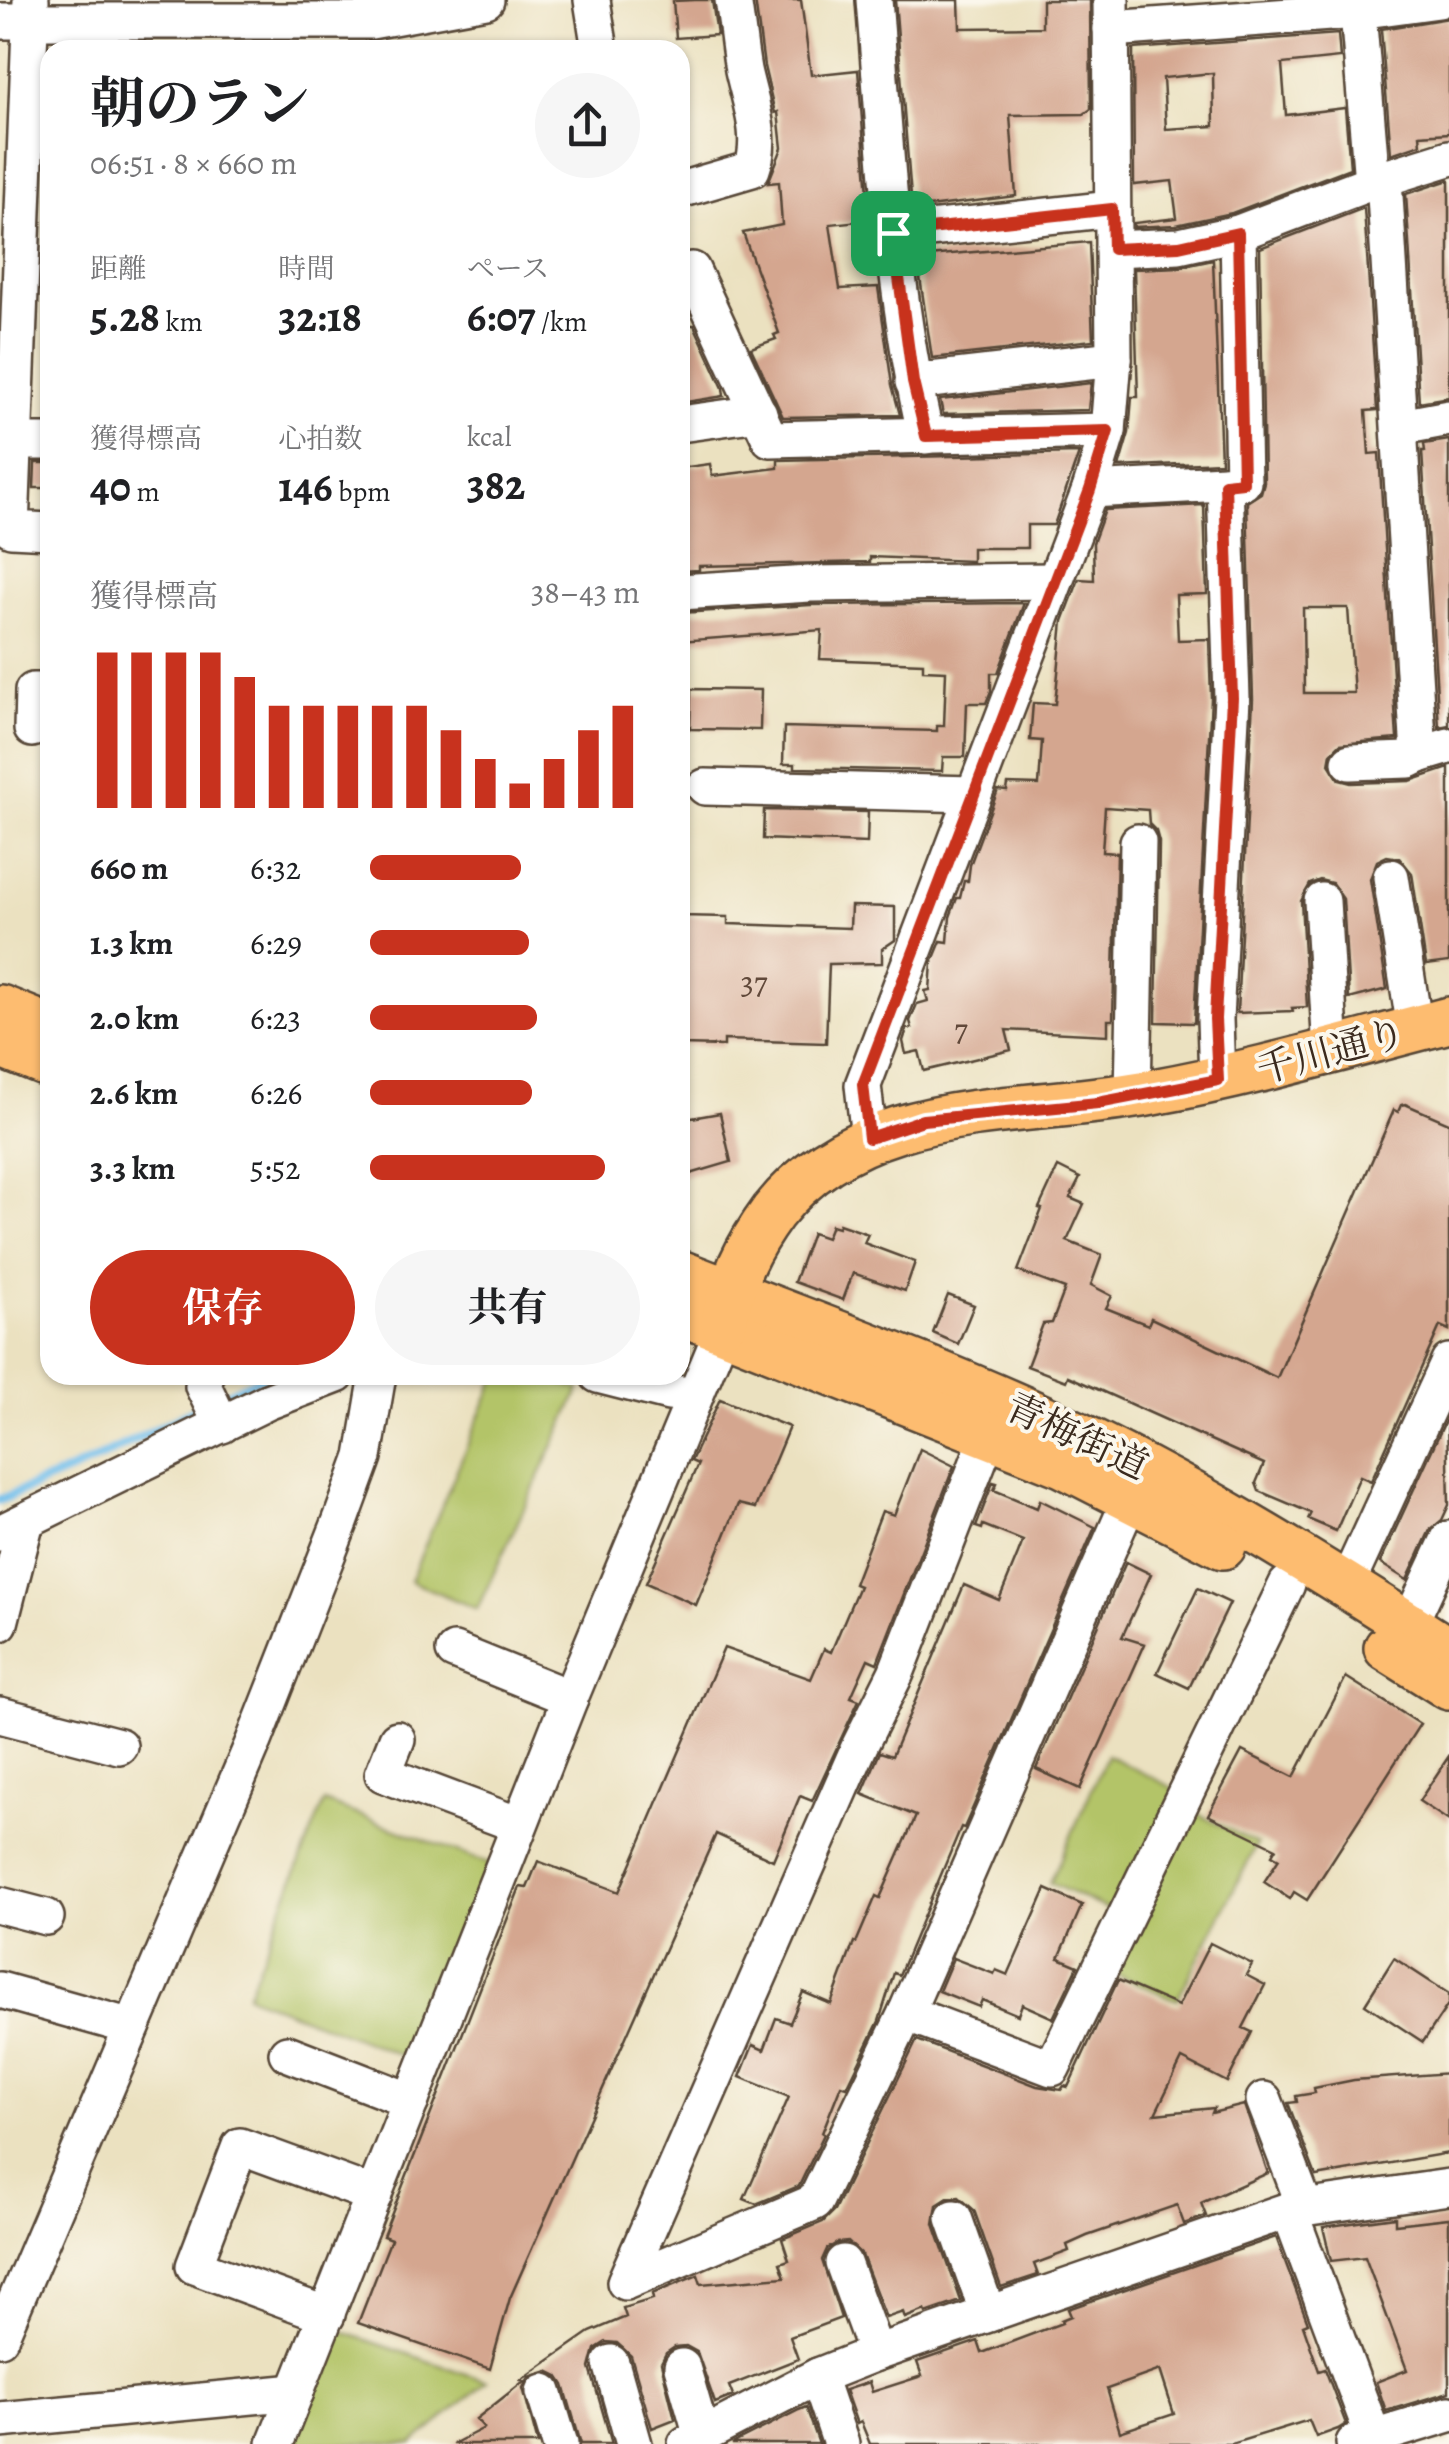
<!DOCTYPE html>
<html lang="ja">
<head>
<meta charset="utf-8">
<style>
  :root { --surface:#fff; --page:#f6f6f6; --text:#202124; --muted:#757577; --accent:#c8321e }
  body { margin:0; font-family:Alegreya,"Noto Serif JP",serif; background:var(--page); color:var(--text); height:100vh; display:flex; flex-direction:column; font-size:38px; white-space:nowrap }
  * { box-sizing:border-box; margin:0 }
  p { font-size:32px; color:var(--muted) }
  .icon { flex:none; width:55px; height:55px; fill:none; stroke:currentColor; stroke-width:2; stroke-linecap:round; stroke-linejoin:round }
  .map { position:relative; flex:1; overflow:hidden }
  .panel { position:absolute; left:40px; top:40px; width:650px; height:1345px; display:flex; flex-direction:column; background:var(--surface); border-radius:30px; box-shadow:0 2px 8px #0004 }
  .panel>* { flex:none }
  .pin { position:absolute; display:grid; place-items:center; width:85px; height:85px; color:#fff; margin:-42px; border-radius:20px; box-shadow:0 5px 15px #0006 }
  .round { display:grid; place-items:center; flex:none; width:105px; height:105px; border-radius:52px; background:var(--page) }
  .overview { display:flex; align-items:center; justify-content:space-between; height:170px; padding:0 50px }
  h1 { font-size:55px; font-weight:700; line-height:75px }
  .metrics { display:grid; grid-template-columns:repeat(3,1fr); gap:15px; height:170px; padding:10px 50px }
  .metrics div { display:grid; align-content:center }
  .metrics b { font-size:42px; font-weight:700 }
  .metrics small { font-size:28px; font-weight:400 }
  .metrics p { font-size:28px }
  .chart { height:280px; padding:20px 50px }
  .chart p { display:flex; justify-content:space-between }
  .chart svg { width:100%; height:180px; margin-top:10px; stroke:var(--accent); stroke-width:6 }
  .cta { display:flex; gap:20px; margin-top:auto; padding:20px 50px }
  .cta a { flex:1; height:115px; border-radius:60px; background:var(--accent); color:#fff; font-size:40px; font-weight:700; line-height:115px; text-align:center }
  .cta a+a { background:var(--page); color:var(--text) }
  ul { padding:0 50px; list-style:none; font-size:32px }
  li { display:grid; grid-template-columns:160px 120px 1fr; align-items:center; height:75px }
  li i { height:25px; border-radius:12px; background:var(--accent) }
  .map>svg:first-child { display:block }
  .green { fill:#b3c467; stroke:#777742; stroke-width:2.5 }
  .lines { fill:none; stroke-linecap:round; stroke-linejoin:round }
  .stream { stroke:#72bfec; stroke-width:9 }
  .building { fill:#d4a68f; fill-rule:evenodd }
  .minor-casing { stroke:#554536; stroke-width:40 }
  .major-casing { stroke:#554536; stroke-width:50 }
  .minor { stroke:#fff; stroke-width:35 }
  .major { stroke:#fdbc6f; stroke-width:45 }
  .route-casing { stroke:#fff; stroke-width:20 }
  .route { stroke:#c8321e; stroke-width:12 }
  .labels { text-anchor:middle; stroke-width:8; stroke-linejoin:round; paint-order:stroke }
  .number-label { font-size:32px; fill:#61493a }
  .street-label { font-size:38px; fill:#3b2a1e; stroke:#fbf7ec }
</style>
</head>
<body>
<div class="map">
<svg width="1449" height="2444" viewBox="0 0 1449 2444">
  <rect width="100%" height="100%" fill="#fbf7ec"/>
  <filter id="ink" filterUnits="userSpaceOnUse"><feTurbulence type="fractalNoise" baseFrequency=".01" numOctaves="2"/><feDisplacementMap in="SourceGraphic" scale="20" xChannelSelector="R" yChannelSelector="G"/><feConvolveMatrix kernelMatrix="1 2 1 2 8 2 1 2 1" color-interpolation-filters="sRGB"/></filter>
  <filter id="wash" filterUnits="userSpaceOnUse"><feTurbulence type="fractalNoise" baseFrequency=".0048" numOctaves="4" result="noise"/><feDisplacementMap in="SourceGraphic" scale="40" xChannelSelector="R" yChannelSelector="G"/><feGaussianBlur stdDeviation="2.25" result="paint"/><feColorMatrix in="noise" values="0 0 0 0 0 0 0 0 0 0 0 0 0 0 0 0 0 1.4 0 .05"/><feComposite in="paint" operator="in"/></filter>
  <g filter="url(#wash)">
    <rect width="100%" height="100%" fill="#ebe1c0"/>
    <g class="green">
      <path d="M 497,1375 L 529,1375 L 580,1389 L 477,1609 L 410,1581 Z"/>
      <path d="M 1107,1755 L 1177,1790 L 1115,1913 L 1050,1883 Z"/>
      <path d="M 324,1802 L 492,1865 L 415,2061 L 247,1995 Z"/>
      <path d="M 1192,1811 L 1257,1844 L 1177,2000 L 1115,1974 Z"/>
      <path d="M 331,2328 L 487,2381 L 413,2444 L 287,2444 Z"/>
    </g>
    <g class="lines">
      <g class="stream">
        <path d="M 220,1397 L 267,1375"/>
        <path d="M 0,1500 L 90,1462 L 206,1404"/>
      </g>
    </g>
    <g id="blocks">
      <g class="building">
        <path d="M 695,0 L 712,0 L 717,35 L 676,38 L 673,1 Z"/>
        <path d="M 755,0 L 801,0 L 811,75 L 858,70 L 870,220 L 830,224 L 840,289 L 878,287 L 892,385 L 900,415 L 783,417 L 751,348 L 776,339 L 774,335 L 779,333 L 743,233 L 782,225 L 779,182 L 768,183 L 782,148 L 778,112 L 775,113 L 764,66 Z"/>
        <path d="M 895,0 L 959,0 L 960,28 L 1042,27 L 1042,0 L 1090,0 L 1091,109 L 1084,114 L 1010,115 L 1016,196 L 912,209 Z"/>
        <path d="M 1449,18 L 1449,133 L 1420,135 L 1421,144 L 1391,154 L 1381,29 Z"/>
        <path d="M 1338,34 L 1340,58 L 1282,64 L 1286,115 L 1345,108 L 1350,168 L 1232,213 L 1176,225 L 1134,227 L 1134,223 L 1177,218 L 1172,181 L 1134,185 L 1133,49 ZM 1213,73 L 1214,126 L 1166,129 L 1163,78 Z"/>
        <path d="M 1449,180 L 1449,397 L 1419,402 L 1406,194 Z"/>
        <path d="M 1364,208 L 1377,410 L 1366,411 L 1369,454 L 1379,453 L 1397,739 L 1340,744 L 1331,753 L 1329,764 L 1339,780 L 1351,783 L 1410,781 L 1449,768 L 1449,962 L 1426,965 L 1412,873 L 1399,858 L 1387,856 L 1377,861 L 1370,879 L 1387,989 L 1349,999 L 1343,899 L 1332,883 L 1320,880 L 1310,884 L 1301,901 L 1307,1007 L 1292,1008 L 1293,1011 L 1237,1013 L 1253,699 L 1247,502 L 1261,493 L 1264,482 L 1260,248 ZM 1303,608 L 1348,608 L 1354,693 L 1304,693 Z"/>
        <path d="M 1089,242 L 1093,340 L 932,358 L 917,257 Z"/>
        <path d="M 1213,260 L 1221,462 L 1119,467 L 1129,433 L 1132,397 L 1138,397 L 1134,269 L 1180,267 Z"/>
        <path d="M 680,325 L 694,325 L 723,388 L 724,396 L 680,403 Z"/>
        <path d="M 1091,383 L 1088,410 L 943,414 L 940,400 Z"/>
        <path d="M 1449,440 L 1449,725 L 1439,727 L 1422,451 L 1425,451 L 1424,444 Z"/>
        <path d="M 1079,453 L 1054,525 L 1027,525 L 1027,548 L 972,548 L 972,561 L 870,557 L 870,562 L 699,566 L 699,570 L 680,571 L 680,468 L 710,464 L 712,476 L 778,468 L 778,460 Z"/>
        <path d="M 35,463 L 50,463 L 50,488 L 34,488 Z"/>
        <path d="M 1204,505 L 1207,594 L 1176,595 L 1178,640 L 1209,639 L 1211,698 L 1194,1023 L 1156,1022 L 1159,842 L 1156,831 L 1149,824 L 1148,810 L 1105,807 L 1102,852 L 1117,853 L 1113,1020 L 1108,1020 L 1108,1035 L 1006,1030 L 1011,1050 L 924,1071 L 919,1051 L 906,1054 L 903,1041 L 907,1029 L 912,1028 L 910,1021 L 917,1004 L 928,1001 L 925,991 L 930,990 L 932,963 L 941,941 L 948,942 L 950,917 L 957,898 L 960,898 L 964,881 L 968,881 L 970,865 L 998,790 L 1007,791 L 1008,784 L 1039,785 L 1042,741 L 1030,740 L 1033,703 L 1055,704 L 1063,621 L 1079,579 L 1094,580 L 1093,543 L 1105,510 Z"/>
        <path d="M 1024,603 L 998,673 L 991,673 L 991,691 L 986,703 L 967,703 L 965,757 L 943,757 L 942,771 L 795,768 L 795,764 L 783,764 L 784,727 L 937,731 L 937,726 L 944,726 L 946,671 L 923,670 L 923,663 L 820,659 L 822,630 L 680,641 L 680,613 L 811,605 Z"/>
        <path d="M 691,689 L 761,690 L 760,730 L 690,729 Z"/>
        <path d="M 764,810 L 868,812 L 867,843 L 763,839 Z"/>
        <path d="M 851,906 L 895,907 L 895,940 L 882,949 L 882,963 L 829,964 L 826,1043 L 724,1040 L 724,1046 L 680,1045 L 680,916 L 728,917 L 728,924 L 850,928 Z"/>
        <path d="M 1405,1104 L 1449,1123 L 1449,1330 L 1440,1326 L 1371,1481 L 1360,1476 L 1336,1531 L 1308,1519 L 1311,1513 L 1259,1491 L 1256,1483 L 1264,1464 L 1068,1376 L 1066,1381 L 1027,1366 L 1043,1324 L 1052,1323 L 1065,1289 L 1018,1271 L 1042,1209 L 1039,1208 L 1058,1167 L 1080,1178 L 1070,1198 L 1084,1204 L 1067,1241 L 1102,1255 L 1091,1285 L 1112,1296 L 1106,1308 L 1148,1325 L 1151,1318 L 1277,1378 L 1394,1110 L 1398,1112 L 1401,1105 Z"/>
        <path d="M 720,1113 L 731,1162 L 680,1177 L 680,1120 Z"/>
        <path d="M 839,1224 L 868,1234 L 864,1243 L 915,1262 L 905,1291 L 853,1273 L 843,1300 L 794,1282 L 812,1233 L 826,1238 L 831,1225 L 838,1227 Z"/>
        <path d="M 948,1295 L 974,1305 L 958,1344 L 933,1333 Z"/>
        <path d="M 720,1399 L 789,1427 L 755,1508 L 738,1504 L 696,1605 L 646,1583 L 698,1464 L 691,1461 Z"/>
        <path d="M 1447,1417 L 1449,1505 L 1442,1520 L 1430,1530 L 1407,1580 L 1380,1563 Z"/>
        <path d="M 920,1449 L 954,1466 L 877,1663 L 868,1659 L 851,1697 L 859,1700 L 812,1801 L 800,1796 L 773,1860 L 716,1834 L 510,2298 L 490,2369 L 358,2323 L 391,2239 L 383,2236 L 520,1887 L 527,1888 L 538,1861 L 619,1892 L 724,1648 L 811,1679 L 824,1649 L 831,1652 L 859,1586 L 854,1584 L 882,1511 L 894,1515 Z"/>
        <path d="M 993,1482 L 997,1483 L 994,1490 L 1037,1508 L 1040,1500 L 1095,1527 L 964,1828 L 961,1827 L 899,1975 L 894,1973 L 879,2021 L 847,2087 L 841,2085 L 822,2133 L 824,2134 L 799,2186 L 756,2204 L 744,2199 L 789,2097 L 740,2077 L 753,2045 L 764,2050 L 776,2018 L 790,2023 L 803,1992 L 831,2004 L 854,1942 L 856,1943 L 876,1896 L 880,1898 L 916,1816 L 862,1794 L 880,1752 L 892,1756 L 964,1585 L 999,1600 L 1018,1554 L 1023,1541 L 983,1525 L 982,1529 L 976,1527 Z"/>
        <path d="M 1126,1562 L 1151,1574 L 1122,1637 L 1145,1644 L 1080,1789 L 1036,1769 Z"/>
        <path d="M 1198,1588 L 1230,1603 L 1189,1688 L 1157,1673 Z"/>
        <path d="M 1346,1677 L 1420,1724 L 1307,1900 L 1294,1892 L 1290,1899 L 1264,1882 L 1279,1859 L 1272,1855 L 1276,1848 L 1208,1815 L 1242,1751 L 1294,1777 Z"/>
        <path d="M 1449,1756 L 1449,1821 L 1419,1801 Z"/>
        <path d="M 1046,1889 L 1082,1905 L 1059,1958 L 1078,1966 L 1053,2018 L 1022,2004 L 1018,2015 L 982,2000 L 979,2007 L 939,1991 L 953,1958 L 994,1974 L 996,1970 L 1008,1975 Z"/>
        <path d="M 1210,1943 L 1252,1964 L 1246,1975 L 1265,1985 L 1243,2028 L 1252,2032 L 1227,2082 L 1182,2059 L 1155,2114 L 1214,2108 L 1212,2113 L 1244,2105 L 1268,2173 L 1201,2203 L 1206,2216 L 1184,2224 L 1177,2205 L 1087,2236 L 1067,2245 L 1069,2251 L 1034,2264 L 1038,2275 L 1001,2287 L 974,2210 L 959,2197 L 948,2198 L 937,2205 L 934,2224 L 961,2301 L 926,2313 L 925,2310 L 905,2318 L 903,2312 L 886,2318 L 862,2255 L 848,2242 L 837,2243 L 827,2249 L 822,2260 L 841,2318 L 790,2337 L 798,2359 L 729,2386 L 733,2396 L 715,2403 L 697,2352 L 686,2346 L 675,2347 L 666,2353 L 661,2363 L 675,2419 L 652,2428 L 631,2356 L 617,2343 L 606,2342 L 595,2349 L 590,2368 L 612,2444 L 581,2444 L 564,2385 L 558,2376 L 548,2371 L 529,2377 L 523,2388 L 538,2444 L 453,2444 L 484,2428 L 476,2419 L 524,2381 L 521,2380 L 590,2332 L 626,2317 L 623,2308 L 653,2299 L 652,2294 L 698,2275 L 701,2284 L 785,2277 L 780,2263 L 789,2260 L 782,2239 L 823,2222 L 834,2211 L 917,2040 L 1037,2086 L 1061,2090 L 1064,2086 L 1068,2087 L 1118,1980 L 1178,2006 Z"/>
        <path d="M 1394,1958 L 1449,1994 L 1449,2003 L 1423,2042 L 1365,2004 Z"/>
        <path d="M 1449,2073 L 1449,2153 L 1316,2176 L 1288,2103 L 1297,2102 L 1296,2096 L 1315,2093 L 1314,2088 L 1354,2080 Z"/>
        <path d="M 1395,2217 L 1395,2224 L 1449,2218 L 1449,2392 L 1386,2411 L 1376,2382 L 1407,2370 L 1365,2257 L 1331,2261 L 1323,2227 Z"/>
        <path d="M 1276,2237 L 1308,2323 L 1303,2325 L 1319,2371 L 1325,2369 L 1346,2424 L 1338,2429 L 1316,2437 L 1309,2420 L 1231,2444 L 870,2444 L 861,2422 L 857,2424 L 845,2390 L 869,2382 L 872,2392 L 922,2376 L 917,2362 L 978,2341 L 982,2353 L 1062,2323 L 1061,2320 L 1071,2316 L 1068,2309 ZM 1160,2370 L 1174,2414 L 1120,2432 L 1107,2389 Z"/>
        <path d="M 806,2407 L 819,2444 L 732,2444 L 799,2410 Z"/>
      </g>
    </g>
  </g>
  <g filter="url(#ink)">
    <use href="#blocks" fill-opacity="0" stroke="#554536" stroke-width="2.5"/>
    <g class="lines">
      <g class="minor-casing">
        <g id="minor">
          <path d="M 31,0 L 11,529 L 50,531"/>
          <path d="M 592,0 L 600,50"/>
          <path d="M 874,0 C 886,146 892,294 926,436"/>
          <path d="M 1357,0 L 1372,182"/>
          <path d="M 0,21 L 371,21 L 486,0"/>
          <path d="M 1111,29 L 1358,11 L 1439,0"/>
          <path d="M 1384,179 L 1419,755 L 1449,746"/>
          <path d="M 680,190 L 752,169 C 764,137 750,102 743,70 C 739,47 737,23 733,0"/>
          <path d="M 893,233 L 1112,209"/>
          <path d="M 1113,249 L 1179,246 L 1238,233 L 1372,182 L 1449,158"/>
          <path d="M 680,272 L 692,270 L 770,439 L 1108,431"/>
          <path d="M 913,382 L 1114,359"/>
          <path d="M 680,424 L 759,413"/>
          <path d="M 1401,427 L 1449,418"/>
          <path d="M 15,442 L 50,442"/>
          <path d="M 1090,490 L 1243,482 L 1238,233"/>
          <path d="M 680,592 L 810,584 L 1055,581"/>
          <path d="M 32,729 L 33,691 L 50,691"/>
          <path d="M 1350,762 L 1409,760 L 1419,755"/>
          <path d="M 705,787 L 973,794"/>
          <path d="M 1391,877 L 1415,1029"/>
          <path d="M 1322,901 L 1331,1051"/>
          <path d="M 1217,1081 L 1215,1019 L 1232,698 L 1225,483"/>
          <path d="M 1133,1096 L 1138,842"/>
          <path d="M 869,1138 L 863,1085 L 1090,490 L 1108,431 L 1114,359 L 1111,0"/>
          <path d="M 206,1375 L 203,1386 L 222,1425"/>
          <path d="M 598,1375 L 669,1393 L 694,1395"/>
          <path d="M 989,1434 L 896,1673 L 860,1745 L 625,2282 L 815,2202 L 906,2013 L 1131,1497"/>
          <path d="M 0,1533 L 267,1402 L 337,1375"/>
          <path d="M 1346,1586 L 1449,1362"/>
          <path d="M 0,1623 L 26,1521"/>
          <path d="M 1409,1625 L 1449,1539"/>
          <path d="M 454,1651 L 570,1698"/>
          <path d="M 0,1715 L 119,1746"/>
          <path d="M 397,1739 L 383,1774 L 519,1825"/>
          <path d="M 0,1905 L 46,1917"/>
          <path d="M 0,1990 L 132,2027"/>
          <path d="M 906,2013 L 1052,2068 L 1287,1584"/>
          <path d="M 287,2053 L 411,2101"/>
          <path d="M 1264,2100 L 1305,2207"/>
          <path d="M 1289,2210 L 1376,2444"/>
          <path d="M 954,2218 L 988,2314"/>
          <path d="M 843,2263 L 876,2353"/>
          <path d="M 327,2315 L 194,2266 L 240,2146 L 374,2195"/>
          <path d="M 0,2338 L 254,1741 L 341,1520 L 364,1457 L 378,1375"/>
          <path d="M 611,2363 L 634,2444"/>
          <path d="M 682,2367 L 702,2436"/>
          <path d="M 818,2376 L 841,2444"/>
          <path d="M 544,2392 L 560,2444"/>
          <path d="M 0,2420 L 296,2392"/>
          <path d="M 1354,2443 L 1449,2414"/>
          <path d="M 275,2444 L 570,1698 L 723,1329"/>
          <path d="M 686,2444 L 818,2376 L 876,2353 L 1289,2210 L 1449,2187"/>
        </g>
      </g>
      <g class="major-casing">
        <g id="major">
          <path d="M 0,1008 L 50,1028"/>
          <path d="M 0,1045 L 50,1065"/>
          <path d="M 680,1273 C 803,1321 927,1365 1047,1420 C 1187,1485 1319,1567 1449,1651"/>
          <path d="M 680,1312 L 1062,1464 L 1223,1546"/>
          <path d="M 724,1322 C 731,1280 748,1246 773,1212 C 865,1095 1023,1117 1153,1092 C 1253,1074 1351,1045 1449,1020"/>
          <path d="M 1387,1648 L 1449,1687"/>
        </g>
      </g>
      <use href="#minor" class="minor"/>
      <use href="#major" class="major"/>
    </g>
  </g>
  <g class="lines" filter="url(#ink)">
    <g class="route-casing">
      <path id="route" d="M 1112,209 L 1113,249 L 1179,246 L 1238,233 L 1243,482 L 1225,484 L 1232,698 L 1215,1019 L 1218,1080 L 1098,1103 L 923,1120 L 869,1138 L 863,1085 L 1090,490 L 1108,431 L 926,436 L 913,382 L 893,233 Z"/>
    </g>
    <use href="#route" class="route"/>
  </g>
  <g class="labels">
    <g class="number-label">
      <text x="754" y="994">37</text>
      <text x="961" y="1041">7</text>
    </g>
    <g class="street-label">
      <text transform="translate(1331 1051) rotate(-15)" y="13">千川通り</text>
      <text transform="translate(1077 1436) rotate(25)" y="13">青梅街道</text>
    </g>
  </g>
</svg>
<div class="pin" style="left:893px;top:233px;background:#1e9e55"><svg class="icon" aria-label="arrive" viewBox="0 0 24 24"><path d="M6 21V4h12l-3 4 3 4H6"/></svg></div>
<section class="panel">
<div class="overview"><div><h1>朝のラン</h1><p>06:51 · 8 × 660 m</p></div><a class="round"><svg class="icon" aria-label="share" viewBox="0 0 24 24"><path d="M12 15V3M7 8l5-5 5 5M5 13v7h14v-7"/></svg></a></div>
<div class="metrics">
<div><p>距離</p><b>5.28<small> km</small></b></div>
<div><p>時間</p><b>32:18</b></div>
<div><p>ペース</p><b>6:07<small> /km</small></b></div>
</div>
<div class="metrics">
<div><p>獲得標高</p><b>40<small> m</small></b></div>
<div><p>心拍数</p><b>146<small> bpm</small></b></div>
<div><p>kcal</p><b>382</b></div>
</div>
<div class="chart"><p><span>獲得標高</span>38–43 m</p>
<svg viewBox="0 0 160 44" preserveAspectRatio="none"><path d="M5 44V6M15 44V6M25 44V6M35 44V6M45 44V12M55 44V19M65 44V19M75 44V19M85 44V19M95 44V19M105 44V25M115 44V32M125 44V38M135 44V32M145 44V25M155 44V19"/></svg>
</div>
<ul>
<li><b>660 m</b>6:32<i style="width:56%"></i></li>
<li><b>1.3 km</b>6:29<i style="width:59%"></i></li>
<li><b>2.0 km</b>6:23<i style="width:62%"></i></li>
<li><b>2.6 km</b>6:26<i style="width:60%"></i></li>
<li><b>3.3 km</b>5:52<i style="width:87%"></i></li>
</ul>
<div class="cta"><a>保存</a><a>共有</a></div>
</section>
</div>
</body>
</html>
